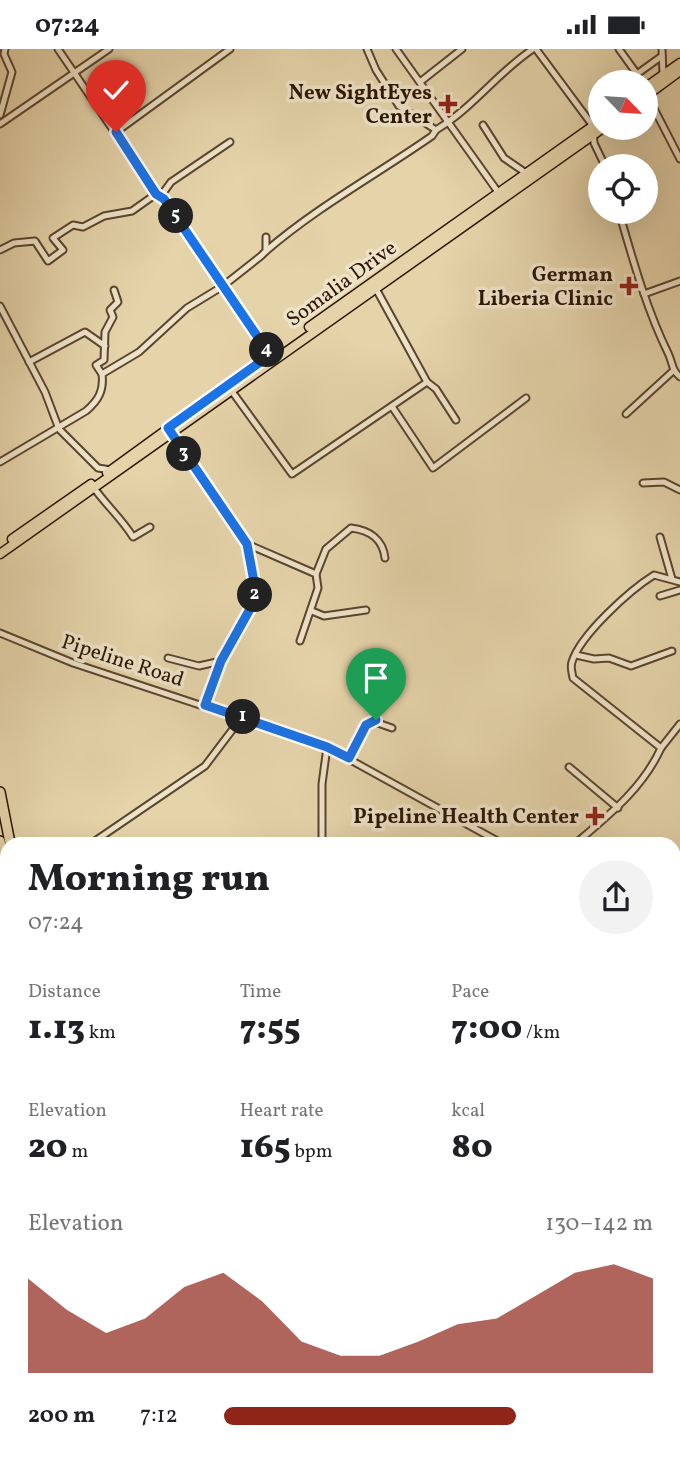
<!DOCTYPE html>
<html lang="en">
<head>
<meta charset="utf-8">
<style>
  :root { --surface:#fff; --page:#f2f2f2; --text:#202124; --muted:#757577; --accent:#8f2418 }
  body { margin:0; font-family:Vollkorn,serif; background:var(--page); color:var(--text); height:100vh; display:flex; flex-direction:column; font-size:26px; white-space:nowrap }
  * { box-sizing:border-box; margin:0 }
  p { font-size:23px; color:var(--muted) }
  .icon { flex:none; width:38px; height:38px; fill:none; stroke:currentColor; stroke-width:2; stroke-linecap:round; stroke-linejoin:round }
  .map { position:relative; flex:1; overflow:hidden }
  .drawer { position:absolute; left:0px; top:788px; width:681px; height:621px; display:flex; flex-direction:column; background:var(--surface); border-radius:21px 21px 0 0; box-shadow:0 7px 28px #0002 }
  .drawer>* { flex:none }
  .needle { width:46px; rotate:115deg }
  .tools { position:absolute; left:588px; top:21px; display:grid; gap:14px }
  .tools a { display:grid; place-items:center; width:70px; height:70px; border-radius:50%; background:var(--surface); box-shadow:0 7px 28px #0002; font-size:35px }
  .pin { position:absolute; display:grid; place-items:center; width:60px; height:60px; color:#fff; margin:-72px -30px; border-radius:50% 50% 50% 0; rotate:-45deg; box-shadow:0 0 7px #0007 }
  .pin .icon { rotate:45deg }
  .km { position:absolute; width:35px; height:35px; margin:-18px; border-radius:50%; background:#222; color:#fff; font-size:19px; line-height:35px; text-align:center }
  .round { display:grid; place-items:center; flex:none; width:74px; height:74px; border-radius:37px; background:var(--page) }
  .overview { display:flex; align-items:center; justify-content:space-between; height:119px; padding:0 28px }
  h1 { font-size:38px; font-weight:800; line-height:52px }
  .metrics { display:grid; grid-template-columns:repeat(3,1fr); gap:10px; height:119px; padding:7px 28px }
  .metrics div { display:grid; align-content:center }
  .metrics b { font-size:35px; font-weight:800 }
  .metrics small { font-size:19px; font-weight:400 }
  .metrics p { font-size:19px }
  .chart { height:196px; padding:14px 28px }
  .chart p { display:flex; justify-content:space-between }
  .chart svg { width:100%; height:126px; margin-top:7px; fill:var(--accent); opacity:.7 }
  ul { padding:0 28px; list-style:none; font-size:23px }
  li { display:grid; grid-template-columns:112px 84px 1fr; align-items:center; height:52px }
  li i { height:18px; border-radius:9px; background:var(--accent) }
  .status { display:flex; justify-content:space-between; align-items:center; height:49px; padding:0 35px; background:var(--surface); direction:ltr }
  .status svg { height:19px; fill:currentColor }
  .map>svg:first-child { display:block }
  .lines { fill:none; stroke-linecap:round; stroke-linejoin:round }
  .street-casing { stroke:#5a452e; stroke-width:9 }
  .secondary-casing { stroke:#2c1604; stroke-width:10 }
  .primary-casing { stroke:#2c1604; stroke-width:11 }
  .highway-casing { stroke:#2c1604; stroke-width:12 }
  .street { stroke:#eee2c8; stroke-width:5 }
  .secondary { stroke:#eee2c8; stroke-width:7 }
  .primary { stroke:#e5d3aa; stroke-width:8 }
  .highway { stroke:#e5d3aa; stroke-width:9 }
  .route-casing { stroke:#fff; stroke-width:14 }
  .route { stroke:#1a73e8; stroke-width:9 }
  .poi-dot { fill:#8f2418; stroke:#eee2c8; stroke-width:2.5 }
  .labels { text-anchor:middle; stroke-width:7; stroke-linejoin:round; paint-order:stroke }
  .poi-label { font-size:21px; font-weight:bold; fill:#2c1604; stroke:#eee2c8; text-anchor:end }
  .street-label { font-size:21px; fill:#2c1604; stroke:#eee2c8 }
</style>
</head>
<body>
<div class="status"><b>07:24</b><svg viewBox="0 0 49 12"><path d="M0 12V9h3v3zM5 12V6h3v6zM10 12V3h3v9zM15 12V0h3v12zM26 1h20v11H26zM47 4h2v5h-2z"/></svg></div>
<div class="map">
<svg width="680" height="1408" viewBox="0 0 680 1408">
  <rect width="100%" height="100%" fill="#e5d3aa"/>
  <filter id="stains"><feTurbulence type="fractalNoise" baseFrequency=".00286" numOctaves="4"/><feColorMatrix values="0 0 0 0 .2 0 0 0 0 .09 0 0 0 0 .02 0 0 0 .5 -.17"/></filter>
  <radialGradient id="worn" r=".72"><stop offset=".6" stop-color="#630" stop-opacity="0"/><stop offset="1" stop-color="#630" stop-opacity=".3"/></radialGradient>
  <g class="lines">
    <g class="street-casing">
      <g id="street">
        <path d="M 58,0 L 158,147"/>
        <path d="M 367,0 L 376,21 L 399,57 L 436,81 C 474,58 497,24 533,0"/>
        <path d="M 396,0 L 498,143"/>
        <path d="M 536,0 L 593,77 L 594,94 L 605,117"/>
        <path d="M 619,0 L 637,25"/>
        <path d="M 662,0 L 663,25"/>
        <path d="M 420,33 L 462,0"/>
        <path d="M 633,33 L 637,25 L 662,7"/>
        <path d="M 647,46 L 680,110"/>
        <path d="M 0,66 L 12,23 L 4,5 L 5,0"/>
        <path d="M 0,75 L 109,0"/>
        <path d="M 483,76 L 504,109 L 526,124"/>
        <path d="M 116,83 L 230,0"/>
        <path d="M 619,163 C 633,211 646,259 668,304 C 673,314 671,320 680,328"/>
        <path d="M 266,188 L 266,202 L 261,207 L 223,237 L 270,306"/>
        <path d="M 0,201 L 14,194 L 35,192 L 48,212 L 63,201 L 53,189 L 73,176 L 83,178 L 104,167 L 132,162 L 156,145"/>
        <path d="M 266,202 C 317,158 376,126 432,87 L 436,81"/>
        <path d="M 644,245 L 680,232"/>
        <path d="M 0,257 L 45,343 L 59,380 L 98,419 L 111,421"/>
        <path d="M 29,313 L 85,283 L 105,297"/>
        <path d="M 102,325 L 96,316 L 104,311 L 105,283 L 113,268 L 110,261 L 118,253 L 114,241"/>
        <path d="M 427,333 L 436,340 L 456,371"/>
        <path d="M 231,341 L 292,425 L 427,333 L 375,238"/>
        <path d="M 393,359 L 433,419 L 526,349"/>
        <path d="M 626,365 L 673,322"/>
        <path d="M 170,382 L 247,495 L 316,525 L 318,539 L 300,592"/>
        <path d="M 0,413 L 86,362 C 99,351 104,341 102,325 L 139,303 L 187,259 L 223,237 L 205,207 L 164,151 L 163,144 L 171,133 L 230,93"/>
        <path d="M 643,434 L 664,433 L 680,441"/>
        <path d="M 94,439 C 107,457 122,470 133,488 L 150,478"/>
        <path d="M 660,488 L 672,530"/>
        <path d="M 316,525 L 326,500 L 351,479 C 369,481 383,490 385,509"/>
        <path d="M 660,547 L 680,541"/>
        <path d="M 312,562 L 324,567 L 366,561"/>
        <path d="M 0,584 L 73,614 L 327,698 L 501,794"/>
        <path d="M 576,606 L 594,610 L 609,609 L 631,617 L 672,602"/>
        <path d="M 168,609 L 199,617 L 221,612"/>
        <path d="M 205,656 L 221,612 L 245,571 L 255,545 L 247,495"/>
        <path d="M 661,699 L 680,675"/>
        <path d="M 349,709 L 366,676 L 372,672 L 392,679"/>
        <path d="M 569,718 L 618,759"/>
        <path d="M 92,794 L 205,717 L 242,668"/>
        <path d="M 322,794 L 322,735 L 327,698"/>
        <path d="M 576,794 C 609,766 643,739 661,699 L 573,629 C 572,623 570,618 572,613 C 580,586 630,541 654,526 L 680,533"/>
        <path d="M 674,825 L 680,819"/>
        <path d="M 0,849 L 7,847"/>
        <path d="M 0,954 L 7,954"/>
        <path d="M 0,1048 L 7,1048"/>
        <path d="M 674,1065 L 680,1066"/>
        <path d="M 0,1147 L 7,1147"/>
        <path d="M 674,1152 L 680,1152"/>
        <path d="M 674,1240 L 680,1240"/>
        <path d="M 0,1326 L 7,1327"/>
        <path d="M 674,1327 L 680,1327"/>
        <path d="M 321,1402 L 321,1408"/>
        <path d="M 392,1402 L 392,1408"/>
        <path d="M 464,1402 L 465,1408"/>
        <path d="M 497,1402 L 501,1408"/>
        <path d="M 527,1402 L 544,1406"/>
        <path d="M 239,1408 L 239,1402"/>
        <path d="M 610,1408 L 610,1402"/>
      </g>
    </g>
    <g class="secondary-casing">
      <path id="secondary" d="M 674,885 L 680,889"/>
    </g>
    <g class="primary-casing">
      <g id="primary">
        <path d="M 646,38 L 680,14"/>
        <path d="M 646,47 L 680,22"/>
        <path d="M 309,278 L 600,72"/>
        <path d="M 107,424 L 227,337"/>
        <path d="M 12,490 L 91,435"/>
        <path d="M 0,505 L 603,79"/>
      </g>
    </g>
    <g class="highway-casing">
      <g id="highway">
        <path d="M 0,743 L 10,794"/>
        <path d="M 0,792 L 7,828"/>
        <path d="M 11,1408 L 11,1402"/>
        <path d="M 18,1408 L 18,1402"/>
      </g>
    </g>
    <use href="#street" class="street"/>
    <use href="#secondary" class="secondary"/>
    <use href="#primary" class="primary"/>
    <use href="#highway" class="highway"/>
  </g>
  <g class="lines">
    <g class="route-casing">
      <path id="route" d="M 116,83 L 156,145 L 164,150 L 270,306 L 168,379 L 247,495 L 255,538 L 250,560 L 221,612 L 205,656 L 327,698 L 349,709 L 366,676 L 376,671"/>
    </g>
    <use href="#route" class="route"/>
  </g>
  <g class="poi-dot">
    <path d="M444.5 44.5h7v7h7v7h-7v7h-7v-7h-7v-7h7z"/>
    <path d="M625.5 226.5h7v7h7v7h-7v7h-7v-7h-7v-7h7z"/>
    <path d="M591.5 756.5h7v7h7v7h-7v7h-7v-7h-7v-7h7z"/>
  </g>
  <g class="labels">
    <g class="poi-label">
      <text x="432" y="50">New SightEyes<tspan x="432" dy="24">Center</tspan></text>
      <text x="613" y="232">German<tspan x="613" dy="24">Liberia Clinic</tspan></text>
      <text x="579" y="774">Pipeline Health Center</text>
    </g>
    <g class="street-label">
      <text transform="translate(341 234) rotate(-36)" y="7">Somalia Drive</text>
      <text transform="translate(123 611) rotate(18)" y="7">Pipeline Road</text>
    </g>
  </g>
  <rect width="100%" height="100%" filter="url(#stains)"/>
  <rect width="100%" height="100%" fill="url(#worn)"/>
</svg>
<div class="tools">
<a><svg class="needle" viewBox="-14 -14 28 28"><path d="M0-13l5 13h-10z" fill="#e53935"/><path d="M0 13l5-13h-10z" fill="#757577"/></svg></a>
<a><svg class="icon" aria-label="locate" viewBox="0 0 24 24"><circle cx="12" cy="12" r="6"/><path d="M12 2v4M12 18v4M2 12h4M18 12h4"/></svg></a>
</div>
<div class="pin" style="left:376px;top:671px;background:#1e9e55"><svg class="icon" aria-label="arrive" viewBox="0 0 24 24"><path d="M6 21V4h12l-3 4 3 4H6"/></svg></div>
<div class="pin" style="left:116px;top:83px;background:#d93025"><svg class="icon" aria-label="check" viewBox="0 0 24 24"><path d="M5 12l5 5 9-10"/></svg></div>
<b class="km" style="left:243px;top:668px">1</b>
<b class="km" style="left:255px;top:546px">2</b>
<b class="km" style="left:184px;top:405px">3</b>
<b class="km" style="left:267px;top:301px">4</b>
<b class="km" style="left:176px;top:167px">5</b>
<section class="drawer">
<div class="overview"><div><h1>Morning run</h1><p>07:24</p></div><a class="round"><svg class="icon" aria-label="share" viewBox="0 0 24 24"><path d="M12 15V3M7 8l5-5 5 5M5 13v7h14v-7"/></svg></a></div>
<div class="metrics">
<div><p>Distance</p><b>1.13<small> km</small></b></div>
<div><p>Time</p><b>7:55</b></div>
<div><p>Pace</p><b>7:00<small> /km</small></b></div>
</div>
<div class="metrics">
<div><p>Elevation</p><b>20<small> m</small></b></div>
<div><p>Heart rate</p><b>165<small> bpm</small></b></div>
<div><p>kcal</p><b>80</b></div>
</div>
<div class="chart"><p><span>Elevation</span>130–142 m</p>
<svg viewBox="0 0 160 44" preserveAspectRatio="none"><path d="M0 44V11L10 22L20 30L30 25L40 14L50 9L60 19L70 33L80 38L90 38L100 33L110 27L120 25L130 17L140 9L150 6L160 11V44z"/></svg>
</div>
<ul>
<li><b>200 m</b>7:12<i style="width:68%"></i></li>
</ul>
</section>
</div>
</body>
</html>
